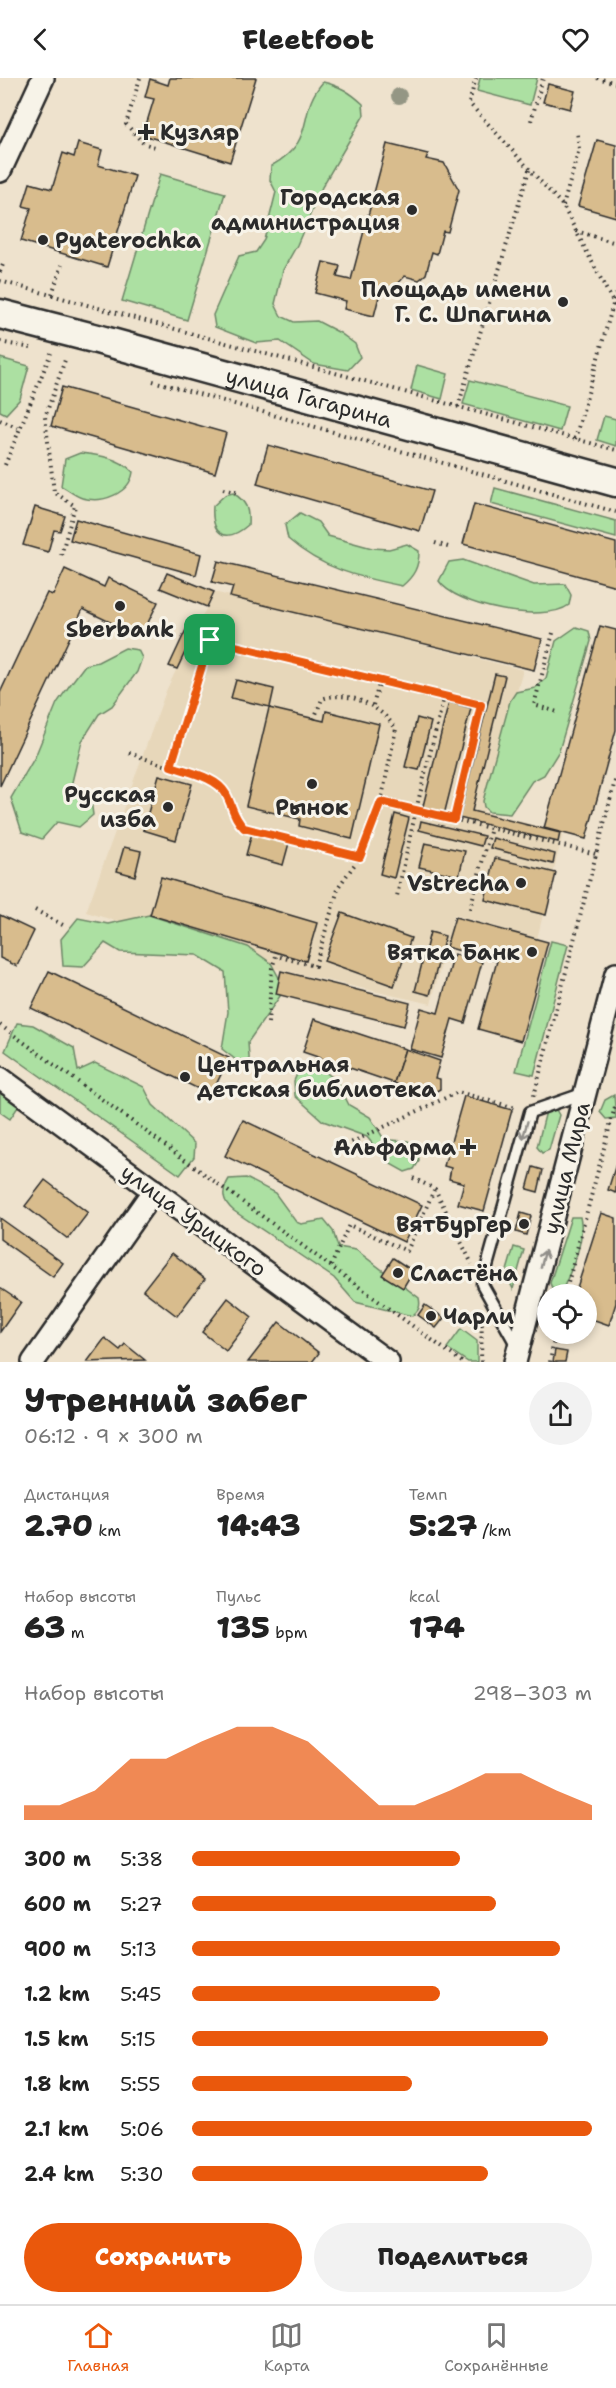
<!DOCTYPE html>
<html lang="ru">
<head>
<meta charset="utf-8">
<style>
  :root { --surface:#fff; --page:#f2f2f2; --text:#222; --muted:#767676; --line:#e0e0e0; --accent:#ea580c }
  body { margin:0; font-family:"Shantell Sans",sans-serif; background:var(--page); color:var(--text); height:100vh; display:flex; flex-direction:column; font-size:22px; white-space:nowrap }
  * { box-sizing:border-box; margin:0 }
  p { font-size:20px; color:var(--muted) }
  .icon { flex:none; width:33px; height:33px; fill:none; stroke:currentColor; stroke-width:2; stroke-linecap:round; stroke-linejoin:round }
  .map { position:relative; height:1284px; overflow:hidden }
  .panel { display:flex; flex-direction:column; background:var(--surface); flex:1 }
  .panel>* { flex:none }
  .tools { position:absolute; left:537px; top:1206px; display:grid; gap:12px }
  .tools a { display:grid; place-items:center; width:60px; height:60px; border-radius:50%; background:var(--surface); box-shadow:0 3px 9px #0003; font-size:30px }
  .pin { position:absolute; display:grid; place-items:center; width:51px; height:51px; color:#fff; margin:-26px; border-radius:12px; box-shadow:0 3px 9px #0006 }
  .round { display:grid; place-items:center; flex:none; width:63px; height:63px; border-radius:32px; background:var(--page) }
  .headline { display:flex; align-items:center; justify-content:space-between; height:102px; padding:0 24px }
  h1 { font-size:33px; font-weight:800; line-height:45px }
  .stats { display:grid; grid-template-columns:repeat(3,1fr); gap:9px; height:102px; padding:6px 24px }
  .stats div { display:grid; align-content:center }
  .stats b { font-size:30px; font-weight:800 }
  .stats small { font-size:16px; font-weight:400 }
  .stats p { font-size:16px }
  .chart { height:168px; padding:12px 24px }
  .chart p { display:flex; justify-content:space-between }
  .chart svg { width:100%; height:108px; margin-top:6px; fill:var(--accent); opacity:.7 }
  .cta { display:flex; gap:12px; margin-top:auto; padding:12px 24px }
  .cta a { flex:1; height:69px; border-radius:36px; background:var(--accent); color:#fff; font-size:24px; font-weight:800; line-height:69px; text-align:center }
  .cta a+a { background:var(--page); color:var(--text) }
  ul { padding:0 24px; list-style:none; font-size:20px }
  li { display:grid; grid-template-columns:96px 72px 1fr; align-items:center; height:45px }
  li i { height:15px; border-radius:8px; background:var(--accent) }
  header { display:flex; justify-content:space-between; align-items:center; height:78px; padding:0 24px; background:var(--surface); font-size:27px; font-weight:800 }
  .tab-bar { display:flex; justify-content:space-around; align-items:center; height:84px; border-top:2px solid var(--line); background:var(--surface); font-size:16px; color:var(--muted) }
  .tab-bar a { display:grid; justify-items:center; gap:3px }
  .tab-bar .current { color:var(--accent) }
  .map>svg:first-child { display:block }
  .built { fill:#e7d7ba }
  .green { fill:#ace0a2; stroke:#6c8666; stroke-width:1.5 }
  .building { fill:#d8bc8d; stroke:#2b2b2b; stroke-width:1.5 }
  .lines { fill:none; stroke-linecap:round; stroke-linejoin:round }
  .lane-casing { stroke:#2b2b2b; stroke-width:15 }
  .street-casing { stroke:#2b2b2b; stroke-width:26 }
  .secondary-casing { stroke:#2b2b2b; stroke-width:33 }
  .path { stroke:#2b2b2b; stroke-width:4; stroke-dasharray:1.5 4.5; stroke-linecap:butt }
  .lane { stroke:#f7f3e8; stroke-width:10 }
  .street { stroke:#f7f3e8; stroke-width:21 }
  .secondary { stroke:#f7f3e8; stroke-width:28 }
  .tree { fill:#949684 }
  .oneway { stroke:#918f8a }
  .route-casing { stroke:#fff; stroke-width:12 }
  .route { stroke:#ea580c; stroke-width:8 }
  .poi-dot { fill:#2b2b2b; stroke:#f7f3e8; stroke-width:2 }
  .labels { text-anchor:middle; stroke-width:6; stroke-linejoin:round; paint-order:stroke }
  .poi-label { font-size:22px; font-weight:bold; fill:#2b2b2b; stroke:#f7f3e8; text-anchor:end }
  .street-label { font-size:22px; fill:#2b2b2b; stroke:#f7f3e8 }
</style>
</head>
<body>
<header><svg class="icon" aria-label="back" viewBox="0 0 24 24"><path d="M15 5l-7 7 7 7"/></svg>Fleetfoot<svg class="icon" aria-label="heart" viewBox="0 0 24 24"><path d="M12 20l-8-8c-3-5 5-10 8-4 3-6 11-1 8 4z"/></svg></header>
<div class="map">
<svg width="616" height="1284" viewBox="0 0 616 1284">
  <rect width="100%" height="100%" fill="#eee2cd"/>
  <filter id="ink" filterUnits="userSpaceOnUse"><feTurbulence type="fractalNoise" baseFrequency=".0167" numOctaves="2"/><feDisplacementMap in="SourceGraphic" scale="12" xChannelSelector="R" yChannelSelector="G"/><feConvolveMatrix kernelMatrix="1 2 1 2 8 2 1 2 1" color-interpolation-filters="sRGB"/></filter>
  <g filter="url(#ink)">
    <path class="built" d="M 214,514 L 523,592 L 484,734 L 563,755 L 537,861 L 454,837 L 431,926 L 272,890 L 86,834 L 166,613 Z"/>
    <g class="green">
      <path d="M 480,0 L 537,0 L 530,27 L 477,13 Z"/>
      <path d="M 323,4 C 340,8 350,14 363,26 L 364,37 L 322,109 L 297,167 L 283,192 L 275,226 L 281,238 L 294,244 L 317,243 L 340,255 L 355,266 L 360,279 L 348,292 L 314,286 L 280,263 L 256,265 L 215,249 L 213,237 L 239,178 L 256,174 L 264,162 L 276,114 L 270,102 L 271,88 C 319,61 295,36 323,4 Z"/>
      <path d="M 160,96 L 225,115 L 187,242 L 122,223 Z"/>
      <path d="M 0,280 L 29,288 L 20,321 L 6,336 L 0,333 Z"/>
      <path d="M 417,287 L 448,296 L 442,321 L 411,312 Z"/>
      <path d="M 470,302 L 567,328 L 560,353 L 463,326 Z"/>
      <path d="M 604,338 L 616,341 L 616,368 L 597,362 Z"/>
      <path d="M 80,375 C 99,377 120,380 133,394 C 130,415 103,426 82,420 C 75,418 67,411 61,408 L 65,381 Z"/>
      <path d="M 495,410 L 616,443 L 616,460 L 491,426 Z"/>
      <path d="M 233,415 C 247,424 249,431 248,447 C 225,467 211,456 213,428 L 225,417 Z"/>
      <path d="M 300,435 L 318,444 L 328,458 L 372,470 L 389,471 L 407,466 L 419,473 C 419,489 414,498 402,508 C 358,499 322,491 288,461 L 285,447 Z"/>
      <path d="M 463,482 L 534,507 L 565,506 L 571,517 L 569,527 C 544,546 455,528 439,503 L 449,484 Z"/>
      <path d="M 576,549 L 589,553 L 591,563 L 559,673 L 544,697 L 532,703 L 510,736 L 489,734 L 484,729 L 483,723 L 510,623 L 516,614 L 535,610 L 546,600 L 556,563 Z"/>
      <path d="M 125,570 L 138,572 L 142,580 L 137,594 L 112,628 L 99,636 L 82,663 L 72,704 L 91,722 L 93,737 L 79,749 L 57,744 L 42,761 L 22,754 L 11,720 L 35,679 L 57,625 L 72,604 L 85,587 L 98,584 Z"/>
      <path d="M 149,837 L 248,869 L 271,885 L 285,911 L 248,964 L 250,993 L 222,971 L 228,934 L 225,894 L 197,877 L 120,874 L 105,865 L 83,889 L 63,888 L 61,861 L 78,840 L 108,846 Z"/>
      <path d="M 551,863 L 568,867 L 534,997 L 516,993 Z"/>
      <path d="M 17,945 L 33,947 L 74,970 L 78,993 L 95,985 L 144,1009 L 153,1027 L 195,1066 L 194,1079 L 180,1097 L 5,973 Z"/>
      <path d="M 310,991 L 324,993 L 337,1003 L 349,1027 L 370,1039 L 382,1058 L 388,1062 L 408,1063 L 418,1073 L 419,1083 L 414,1091 L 405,1094 L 387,1084 L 367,1059 L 323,1043 L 295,1018 L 294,1003 L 297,996 Z"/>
      <path d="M 0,1012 L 20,1026 L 10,1041 L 0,1034 Z"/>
      <path d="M 614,1017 L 616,1040 L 606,1041 L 600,1034 L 605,1022 Z"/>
      <path d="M 555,1030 L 559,1037 L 549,1072 L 542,1075 L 537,1069 L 546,1033 Z"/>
      <path d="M 246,1100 L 275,1115 L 296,1144 L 301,1146 L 324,1142 L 333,1153 L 338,1169 L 356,1172 L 419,1220 C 421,1229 419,1232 412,1238 L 355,1224 L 334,1200 L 234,1133 C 222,1123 221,1114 229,1101 Z"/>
      <path d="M 571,1139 L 580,1139 C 586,1163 572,1189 563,1211 L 557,1214 L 553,1213 L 550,1205 Z"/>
      <path d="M 514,1169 L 524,1172 L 513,1211 L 506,1196 Z"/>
      <path d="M 461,1251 L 477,1263 L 477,1284 L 468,1284 L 447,1270 Z"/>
    </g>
    <g class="building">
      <path d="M 170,0 L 256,0 L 230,84 L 143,57 L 154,21 L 145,19 L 150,1 L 168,7 Z"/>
      <path d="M 548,6 L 575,13 L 570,31 L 543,24 Z"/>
      <path d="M 597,62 L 616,67 L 616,139 L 578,128 Z"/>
      <path d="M 78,65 L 102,72 L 98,87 L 135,98 L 107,189 L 21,163 L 31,130 L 23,128 L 30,105 L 52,111 L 63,75 L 74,79 Z"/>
      <path d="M 387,66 L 428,76 L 426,81 L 444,85 L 459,112 L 448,154 L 443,153 L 437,176 L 432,174 L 426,196 L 419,202 L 405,198 L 394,210 L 382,207 L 374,238 L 344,231 L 346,223 L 315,215 L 323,184 L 340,188 L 337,199 L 351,202 Z"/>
      <path d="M 62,309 L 226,355 L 215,395 L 51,348 Z"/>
      <path d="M 268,367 L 432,413 L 420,453 L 257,406 Z"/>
      <path d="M 474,426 L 616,465 L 616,508 L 463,466 Z"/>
      <path d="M 35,429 L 65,438 L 60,453 L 54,452 L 48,474 L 23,467 Z"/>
      <path d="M 76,441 L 201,476 L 196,497 L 70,462 Z"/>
      <path d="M 218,483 L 542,561 L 534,592 L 230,519 L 233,509 L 212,504 Z"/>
      <path d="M 65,491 L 104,509 L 108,500 L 158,524 L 141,559 L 83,531 L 0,708 L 0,615 L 47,515 L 53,517 Z"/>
      <path d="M 167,495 L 214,514 L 207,529 L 160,510 Z"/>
      <path d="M 191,541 L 199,545 L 177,591 L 169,588 Z"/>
      <path d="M 600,548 L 616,552 L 616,652 L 586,761 L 544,750 Z"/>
      <path d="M 495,596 L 505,598 L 472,733 L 560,755 L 558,764 L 459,740 Z"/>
      <path d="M 236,602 L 274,611 L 270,629 L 231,620 Z"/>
      <path d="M 449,624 L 471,630 L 444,737 L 422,732 Z"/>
      <path d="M 269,630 L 324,643 L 326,633 L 379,646 L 352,761 L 299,748 L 300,741 L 246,728 Z"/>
      <path d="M 417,640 L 431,644 L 419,692 L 405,689 Z"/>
      <path d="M 159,697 L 192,706 L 176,762 L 143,752 Z"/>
      <path d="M 395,736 L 409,740 L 394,800 L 380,796 Z"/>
      <path d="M 421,743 L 484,758 L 481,768 L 419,752 Z"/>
      <path d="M 252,755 L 289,765 L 283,787 L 246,777 Z"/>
      <path d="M 493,760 L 555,776 L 553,786 L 490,770 Z"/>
      <path d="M 425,765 L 465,773 L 459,798 L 419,789 Z"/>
      <path d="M 124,769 L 141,773 L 135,798 L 117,793 Z"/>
      <path d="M 495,780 L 556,795 L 546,837 L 485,822 Z"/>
      <path d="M 161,799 L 317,845 L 306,883 L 150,837 Z"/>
      <path d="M 342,835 L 411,860 L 394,908 L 324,883 Z"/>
      <path d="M 0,837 L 34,853 L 17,888 L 0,880 Z"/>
      <path d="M 455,839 L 548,864 L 521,963 L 478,951 L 497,883 L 446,869 Z"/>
      <path d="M 430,854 L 445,858 L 430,917 L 415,913 Z"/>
      <path d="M 454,876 L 482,884 L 465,945 L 452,941 L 441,980 L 410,971 L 421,930 L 438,935 Z"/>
      <path d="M 49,893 L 229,980 L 211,1017 L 31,930 Z"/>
      <path d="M 281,893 L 410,925 L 404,948 L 276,916 Z"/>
      <path d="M 314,941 L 405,971 L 394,1005 L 303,974 Z"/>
      <path d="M 405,971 L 440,983 L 435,1000 L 440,1001 L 440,1011 L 435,1014 L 430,1012 L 429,1017 L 394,1005 Z"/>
      <path d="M 464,1018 L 512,1032 L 484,1133 L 458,1126 L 464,1105 L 449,1101 L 451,1090 L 444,1088 Z"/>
      <path d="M 243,1042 L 422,1127 L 404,1164 L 225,1078 Z"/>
      <path d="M 616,1086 L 616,1115 L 608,1112 Z"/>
      <path d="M 533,1089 L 543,1092 L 538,1114 L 527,1111 Z"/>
      <path d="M 45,1102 L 88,1135 L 68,1161 L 25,1128 Z"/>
      <path d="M 521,1135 L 531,1138 L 526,1157 L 516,1154 Z"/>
      <path d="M 601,1135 L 616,1140 L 616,1225 L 609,1247 L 586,1239 L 586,1216 L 575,1216 Z"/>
      <path d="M 0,1140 L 63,1185 L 53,1199 L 0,1161 Z"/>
      <path d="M 172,1175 L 205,1201 L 177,1238 L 143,1212 Z"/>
      <path d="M 393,1180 L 413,1193 L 403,1210 L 382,1197 Z"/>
      <path d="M 0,1210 L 21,1224 L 0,1254 Z"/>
      <path d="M 228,1220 L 252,1239 L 226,1273 L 202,1254 Z"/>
      <path d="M 425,1227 L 444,1240 L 436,1250 L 418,1237 Z"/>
      <path d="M 279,1244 L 319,1275 L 312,1284 L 248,1284 Z"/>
      <path d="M 105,1260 L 120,1272 L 125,1266 L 145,1282 L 87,1284 Z"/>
      <path d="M 555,1272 L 567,1274 L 565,1284 L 553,1284 Z"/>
    </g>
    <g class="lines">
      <g class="lane-casing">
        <path id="lane" d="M 517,1268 L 482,1206 L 530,1034 L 585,1015"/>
      </g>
      <g class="street-casing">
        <g id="street">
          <path d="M 0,93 L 43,0"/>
          <path d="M 0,1000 L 388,1284"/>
          <path d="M 33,1284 L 154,1112"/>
          <path d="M 515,1284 L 616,896"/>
        </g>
      </g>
      <g class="secondary-casing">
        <g id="secondary">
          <path id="s1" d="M 0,236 L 97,261 L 616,404"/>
        </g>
      </g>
      <g class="path">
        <path d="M 140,0 L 126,46 L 143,65 L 158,70"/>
        <path d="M 476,0 L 469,25 L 563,128 L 616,230"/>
        <path d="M 597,0 L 616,5"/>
        <path d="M 531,43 L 543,0"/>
        <path d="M 563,128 L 579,71 L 577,53"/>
        <path d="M 576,153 L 616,165"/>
        <path d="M 0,194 L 4,184"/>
        <path d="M 0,203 L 616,372"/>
        <path d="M 52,216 L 62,187"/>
        <path d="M 0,264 L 31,270"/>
        <path d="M 153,303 L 616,434"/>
        <path d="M 458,329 L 529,92"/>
        <path d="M 0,342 L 19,350"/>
        <path d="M 575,361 L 616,216"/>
        <path d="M 5,387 L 51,275"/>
        <path d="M 223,411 L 240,415"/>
        <path d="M 435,465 L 448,469"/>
        <path d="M 61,477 L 75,428 L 54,414 L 45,339 L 66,279"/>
        <path d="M 553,555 L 534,627 L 557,634"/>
        <path d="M 444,619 L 481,628 L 454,741"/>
        <path d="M 373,627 L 380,603"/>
        <path d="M 314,641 L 322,621 C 349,611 382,629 396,651 L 381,724"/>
        <path d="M 129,675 L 217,705 C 229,719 230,737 244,750 L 360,779"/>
        <path d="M 171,688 L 210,562 L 444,619 L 416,732 L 596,776"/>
        <path d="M 470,831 L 491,750"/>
        <path d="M 35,832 L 63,847"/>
        <path d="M 268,945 L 272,890 L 276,878 L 315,888 L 339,808 L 360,779 L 381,724 L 416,732 L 397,818"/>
        <path d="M 0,947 L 462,1284"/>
        <path d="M 534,1018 L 616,699"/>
        <path d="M 346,1067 L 458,1014 L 516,1030"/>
        <path d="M 413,1100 L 435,1111 L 472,1186"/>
        <path d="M 331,1188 L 349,1147 L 407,1173 L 434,1112"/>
        <path d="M 565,1216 L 616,1025"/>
        <path d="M 481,1284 L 482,1236"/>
        <path d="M 550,1284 L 555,1256"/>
      </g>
      <use href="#lane" class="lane"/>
      <use href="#street" class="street"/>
      <use href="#secondary" class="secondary"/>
    </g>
    <circle class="tree" cx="399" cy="18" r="8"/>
    <defs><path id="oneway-shaft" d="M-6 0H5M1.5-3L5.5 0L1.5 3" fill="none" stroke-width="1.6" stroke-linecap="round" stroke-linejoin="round" transform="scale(1.5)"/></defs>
    <g class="oneway">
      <use href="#oneway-shaft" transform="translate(525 1052) rotate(106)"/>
      <use href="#oneway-shaft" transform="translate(543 1181) rotate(-76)"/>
    </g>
  </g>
  <g class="lines" filter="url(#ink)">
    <g class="route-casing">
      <path id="route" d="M 210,562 L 481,627 L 454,741 L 381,724 L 360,779 L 244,750 C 233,739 233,729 226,716 C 217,699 188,694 171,688 Z"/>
    </g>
    <use href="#route" class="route"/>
  </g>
  <g class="poi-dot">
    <path d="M143 45h6v6h6v6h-6v6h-6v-6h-6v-6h6z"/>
    <circle cx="412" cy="132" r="6"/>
    <circle cx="43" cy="162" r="6"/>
    <circle cx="563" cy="224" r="6"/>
    <circle cx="120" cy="528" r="6"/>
    <circle cx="312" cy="706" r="6"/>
    <circle cx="168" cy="729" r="6"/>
    <circle cx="521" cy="805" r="6"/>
    <circle cx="532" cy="874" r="6"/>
    <circle cx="185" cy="999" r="6"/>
    <path d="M465 1060h6v6h6v6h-6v6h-6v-6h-6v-6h6z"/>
    <circle cx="524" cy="1146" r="6"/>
    <circle cx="398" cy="1195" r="6"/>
    <circle cx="431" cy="1238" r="6"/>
  </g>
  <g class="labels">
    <g class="poi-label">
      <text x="160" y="62" text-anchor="start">Кузляр</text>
      <text x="400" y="127">Городская<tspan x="400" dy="25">администрация</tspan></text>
      <text x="55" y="170" text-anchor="start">Pyaterochka</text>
      <text x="551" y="219">Площадь имени<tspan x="551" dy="25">Г. С. Шпагина</tspan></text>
      <text x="120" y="559" text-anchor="middle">Sberbank</text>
      <text x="156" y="724">Русская<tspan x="156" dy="25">изба</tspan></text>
      <text x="312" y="737" text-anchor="middle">Рынок</text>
      <text x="509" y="813">Vstrecha</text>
      <text x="520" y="882">Вятка Банк</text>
      <text x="197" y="994" text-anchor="start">Центральная<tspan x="197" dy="25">детская библиотека</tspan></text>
      <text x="456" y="1077">Альфарма</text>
      <text x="512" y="1154">ВятБурГер</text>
      <text x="410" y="1203" text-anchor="start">Сластёна</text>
      <text x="443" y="1246" text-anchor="start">Чарли</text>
    </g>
    <g class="street-label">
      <text dy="8" stroke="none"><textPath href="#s1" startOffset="320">улица Гагарина</textPath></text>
      <text transform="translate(566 1090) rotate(-76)" y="8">улица Мира</text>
      <text transform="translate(194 1142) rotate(36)" y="8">улица Урицкого</text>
    </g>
  </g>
</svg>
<div class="tools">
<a><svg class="icon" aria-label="locate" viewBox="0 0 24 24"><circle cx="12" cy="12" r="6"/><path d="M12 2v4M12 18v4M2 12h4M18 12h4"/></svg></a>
</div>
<div class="pin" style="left:210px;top:562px;background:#1e9e55"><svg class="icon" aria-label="arrive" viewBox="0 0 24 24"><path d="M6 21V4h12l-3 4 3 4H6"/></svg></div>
</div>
<section class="panel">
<div class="headline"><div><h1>Утренний забег</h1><p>06:12 · 9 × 300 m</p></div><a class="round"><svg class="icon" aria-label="share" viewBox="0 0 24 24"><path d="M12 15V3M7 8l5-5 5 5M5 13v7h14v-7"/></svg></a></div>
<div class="stats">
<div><p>Дистанция</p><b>2.70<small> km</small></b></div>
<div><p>Время</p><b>14:43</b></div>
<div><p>Темп</p><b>5:27<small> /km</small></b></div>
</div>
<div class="stats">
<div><p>Набор высоты</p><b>63<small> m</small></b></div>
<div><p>Пульс</p><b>135<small> bpm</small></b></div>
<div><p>kcal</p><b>174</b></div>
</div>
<div class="chart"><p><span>Набор высоты</span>298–303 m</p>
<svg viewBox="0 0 160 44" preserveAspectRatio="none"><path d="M0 44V38L10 38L20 32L30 19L40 19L50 12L60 6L70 6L80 12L90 25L100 38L110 38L120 32L130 25L140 25L150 32L160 38V44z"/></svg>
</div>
<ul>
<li><b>300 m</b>5:38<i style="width:67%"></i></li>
<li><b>600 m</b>5:27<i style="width:76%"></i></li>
<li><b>900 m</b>5:13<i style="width:92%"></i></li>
<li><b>1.2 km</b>5:45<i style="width:62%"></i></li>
<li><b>1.5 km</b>5:15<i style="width:89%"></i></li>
<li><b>1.8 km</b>5:55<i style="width:55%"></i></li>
<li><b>2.1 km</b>5:06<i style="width:100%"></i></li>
<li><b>2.4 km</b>5:30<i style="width:74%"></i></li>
</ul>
<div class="cta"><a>Сохранить</a><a>Поделиться</a></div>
</section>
<nav class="tab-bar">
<a class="current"><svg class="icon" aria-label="home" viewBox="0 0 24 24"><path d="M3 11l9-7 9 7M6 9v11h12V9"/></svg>Главная</a>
<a><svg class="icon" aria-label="map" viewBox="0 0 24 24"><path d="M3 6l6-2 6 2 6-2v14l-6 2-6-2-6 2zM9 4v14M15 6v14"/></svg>Карта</a>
<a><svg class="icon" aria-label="saved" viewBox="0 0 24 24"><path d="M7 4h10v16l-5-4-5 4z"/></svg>Сохранённые</a>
</nav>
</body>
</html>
